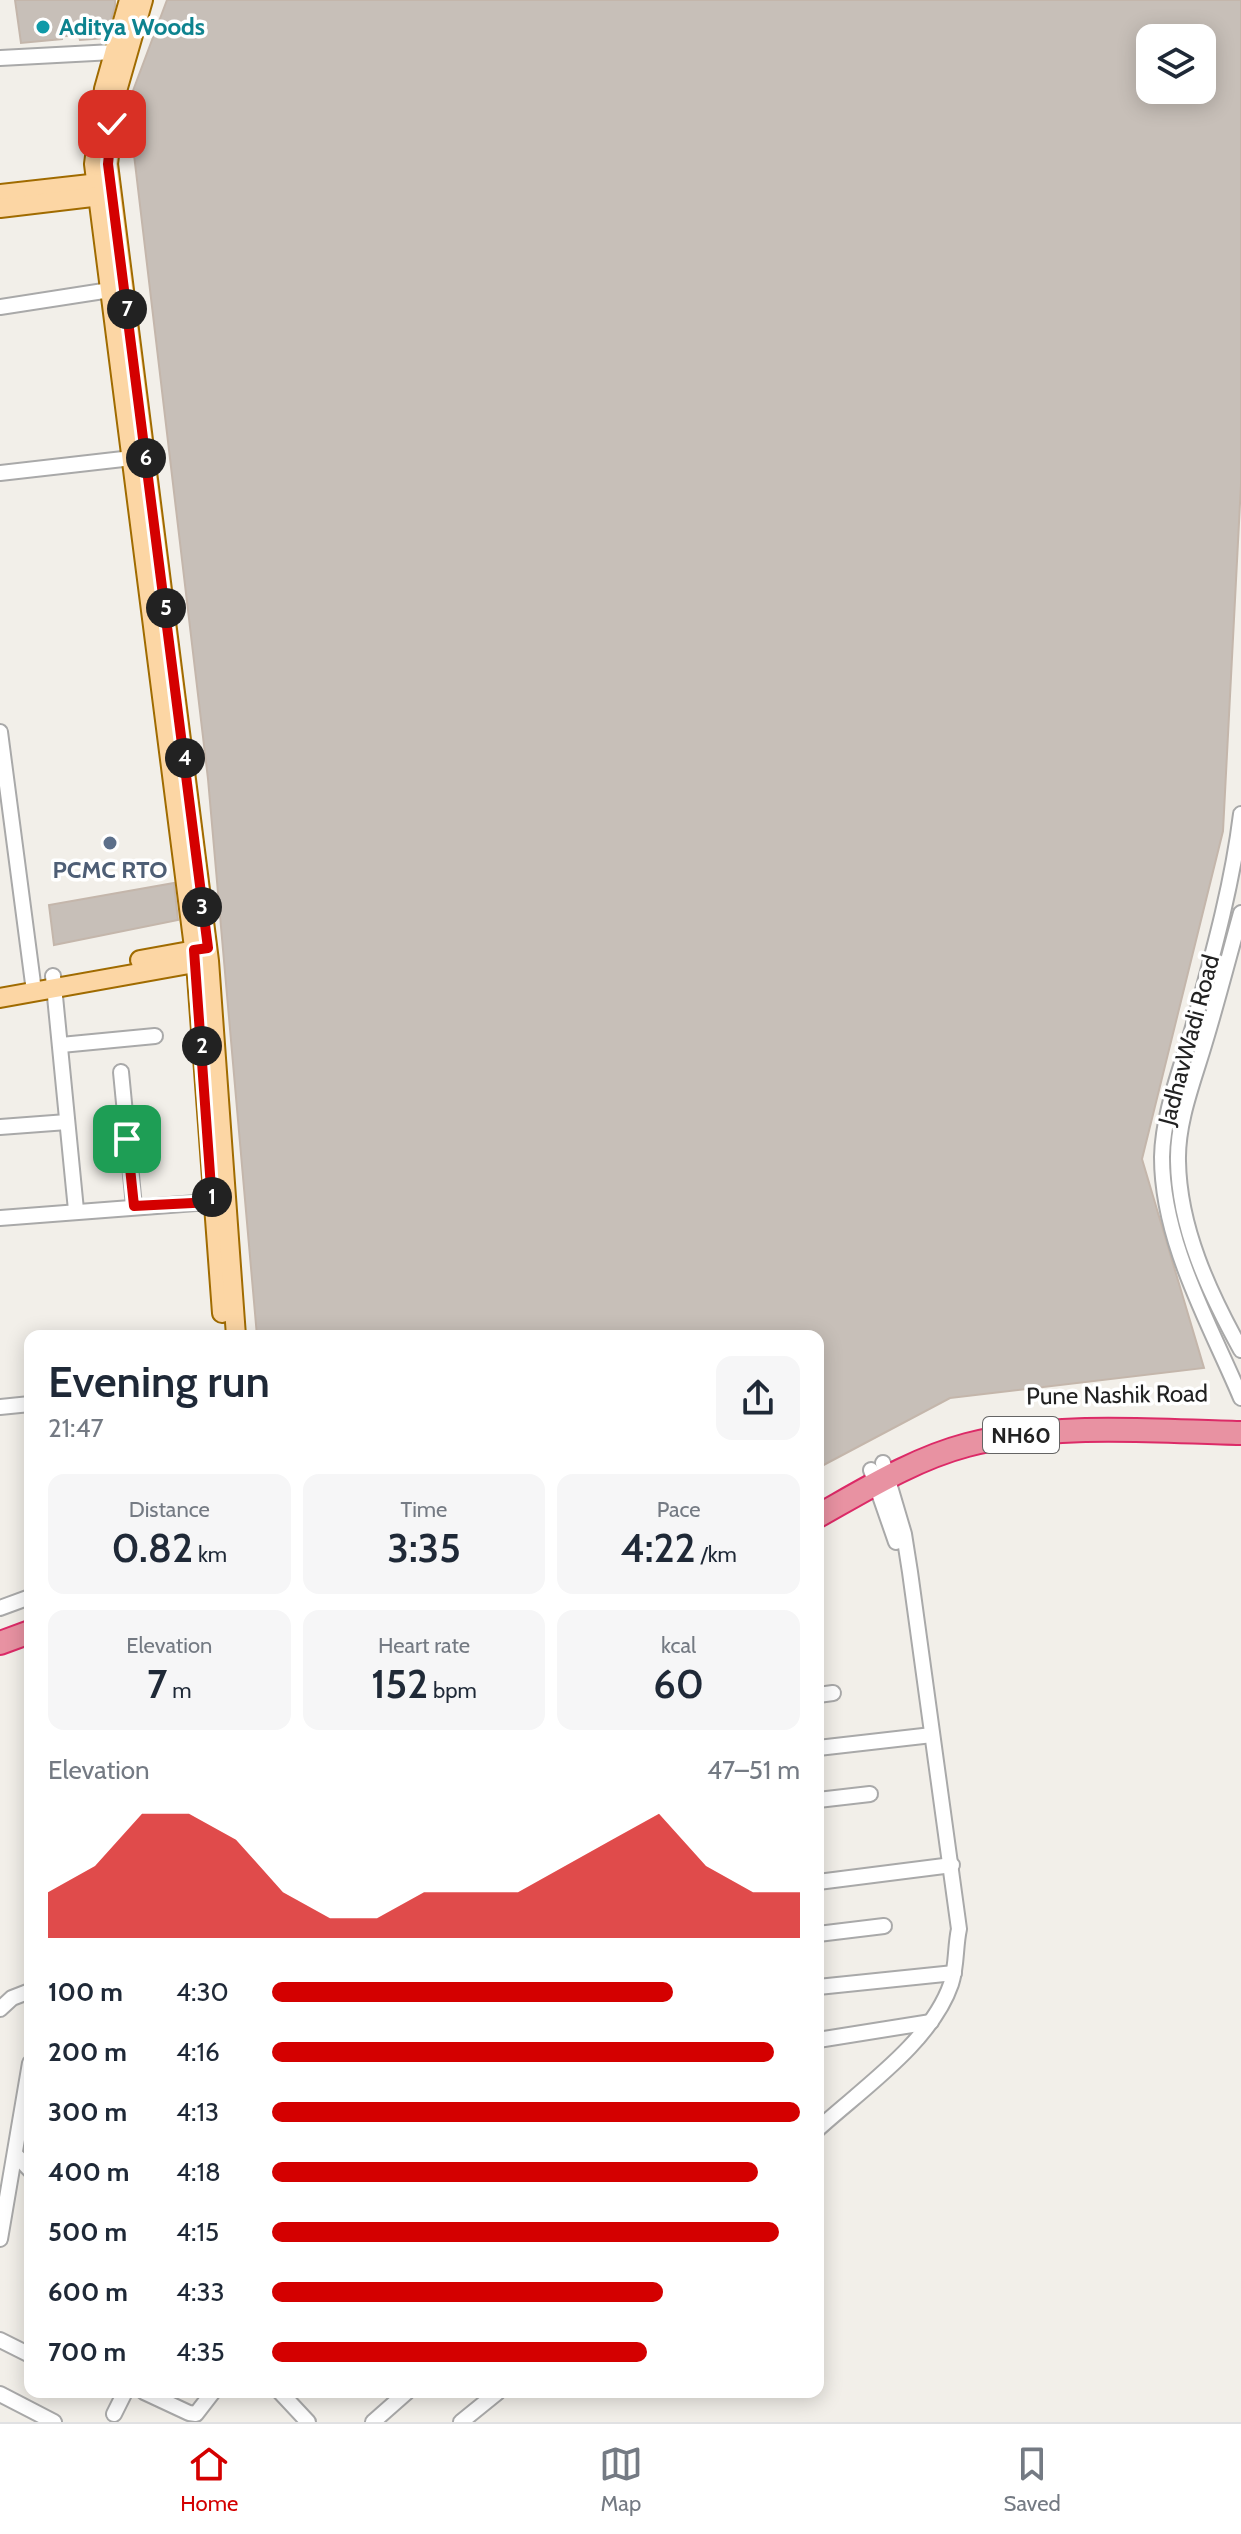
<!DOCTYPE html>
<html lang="en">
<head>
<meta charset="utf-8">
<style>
  :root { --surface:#fff; --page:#f6f6f7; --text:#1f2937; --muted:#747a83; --line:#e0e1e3; --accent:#d40000 }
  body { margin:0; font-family:Cabin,sans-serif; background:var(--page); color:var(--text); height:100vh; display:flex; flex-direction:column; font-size:30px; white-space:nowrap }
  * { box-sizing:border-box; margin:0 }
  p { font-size:26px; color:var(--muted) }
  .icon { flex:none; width:44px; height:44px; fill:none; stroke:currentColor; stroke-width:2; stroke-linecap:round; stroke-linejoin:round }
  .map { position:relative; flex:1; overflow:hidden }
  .panel { position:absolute; left:24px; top:1330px; width:800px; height:1068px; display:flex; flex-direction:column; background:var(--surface); border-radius:16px; box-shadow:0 4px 20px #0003 }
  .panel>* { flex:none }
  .controls { position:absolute; left:1136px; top:24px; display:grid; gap:16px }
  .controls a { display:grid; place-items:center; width:80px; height:80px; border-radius:16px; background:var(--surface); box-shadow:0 4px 20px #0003; font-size:40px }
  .pin { position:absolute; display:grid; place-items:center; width:68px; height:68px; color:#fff; margin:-34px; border-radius:16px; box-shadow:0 4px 12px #0006 }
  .km { position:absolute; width:40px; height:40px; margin:-20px; border-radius:50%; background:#222; color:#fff; font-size:22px; line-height:40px; text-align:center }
  .round { display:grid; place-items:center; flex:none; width:84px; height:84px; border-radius:16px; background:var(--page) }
  .headline { display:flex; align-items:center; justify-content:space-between; height:136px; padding:0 24px }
  h1 { font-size:44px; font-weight:600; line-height:60px }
  .metrics { display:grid; grid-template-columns:repeat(3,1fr); gap:12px; height:136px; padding:8px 24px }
  .metrics div { display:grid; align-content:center; border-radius:16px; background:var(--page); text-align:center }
  .metrics b { font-size:40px; font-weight:600 }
  .metrics small { font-size:22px; font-weight:400 }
  .metrics p { font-size:22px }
  .chart { height:224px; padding:16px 24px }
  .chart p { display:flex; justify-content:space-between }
  .chart svg { width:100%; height:144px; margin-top:8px; fill:var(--accent); opacity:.7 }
  ul { padding:0 24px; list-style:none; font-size:26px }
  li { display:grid; grid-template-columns:128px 96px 1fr; align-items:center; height:60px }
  li i { height:20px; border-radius:10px; background:var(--accent) }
  .tabs { display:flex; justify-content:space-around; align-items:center; height:112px; border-top:2px solid var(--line); background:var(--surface); font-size:22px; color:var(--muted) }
  .tabs a { display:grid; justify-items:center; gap:4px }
  .tabs .on { color:var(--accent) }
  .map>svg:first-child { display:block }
  .building { fill:#c7bfb8; stroke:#c4b6ab; stroke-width:2; fill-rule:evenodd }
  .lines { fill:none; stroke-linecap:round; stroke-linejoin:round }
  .minor-casing { stroke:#a9a9a9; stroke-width:18 }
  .major-casing { stroke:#a06b00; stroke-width:22 }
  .highway-casing { stroke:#dc2a67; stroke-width:26 }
  .minor { stroke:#fff; stroke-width:14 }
  .major { stroke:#fcd6a4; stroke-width:18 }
  .highway { stroke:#e892a2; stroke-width:22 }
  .route-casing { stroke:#fff; stroke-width:16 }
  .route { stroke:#d40000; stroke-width:10 }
  .culture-dot { fill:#0f9aa8; stroke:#fff; stroke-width:3 }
  .service-dot { fill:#5c6f8a; stroke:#fff; stroke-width:3 }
  .labels { text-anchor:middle; stroke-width:7; stroke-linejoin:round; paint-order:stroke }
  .shield { fill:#fff; stroke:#646464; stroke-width:2 }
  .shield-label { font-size:22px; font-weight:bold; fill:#222 }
  .culture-label { font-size:24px; font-weight:bold; fill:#0d838f; stroke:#fff; text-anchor:start }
  .service-label { font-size:24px; font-weight:bold; fill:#4e5e75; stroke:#fff }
  .street-label { font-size:24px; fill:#222; stroke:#fff }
</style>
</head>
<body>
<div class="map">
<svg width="1241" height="2422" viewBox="0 0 1241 2422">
  <rect width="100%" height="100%" fill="#f2efe9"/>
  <g class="building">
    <path d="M 15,0 L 115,0 L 115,6 L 106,38 L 80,40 L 79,36 L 62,36 L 62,39 L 21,43 Z"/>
    <path d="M 167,0 L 1241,0 L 1241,484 L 1223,831 L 1142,1159 L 1204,1368 L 950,1398 L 818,1468 L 818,1336 L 257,1336 L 208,779 L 128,104 ZM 1150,38 L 1202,38 L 1202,90 L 1150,90 Z"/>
    <path d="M 174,883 L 178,920 L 54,945 L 49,905 Z"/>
  </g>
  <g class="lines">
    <g class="minor-casing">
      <g id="minor">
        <path d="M 0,58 L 113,52"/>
        <path d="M 0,307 L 110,290"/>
        <path d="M 0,473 L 132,458"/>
        <path d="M 0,732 L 34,991"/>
        <path d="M 1241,814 C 1232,887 1212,957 1193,1027 C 1181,1069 1163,1113 1162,1157 C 1162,1242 1209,1322 1241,1398"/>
        <path d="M 1241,913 C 1229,956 1218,999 1205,1042 C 1194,1080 1177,1121 1178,1161 C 1179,1228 1209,1292 1241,1350"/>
        <path d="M 53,976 L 76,1210"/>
        <path d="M 61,1045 L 155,1036"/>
        <path d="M 121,1072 L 134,1206"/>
        <path d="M 0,1127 L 67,1122"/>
        <path d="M 0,1218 L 222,1201"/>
        <path d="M 0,1407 L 30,1404"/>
        <path d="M 871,1470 L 896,1542"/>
        <path d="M 0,1608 L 30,1597"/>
        <path d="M 818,1695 L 833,1693"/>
        <path d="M 818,1748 L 932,1735"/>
        <path d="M 818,1800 L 870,1794"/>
        <path d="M 818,1882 L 952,1865"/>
        <path d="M 818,1934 L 884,1926"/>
        <path d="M 818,1987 L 954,1973"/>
        <path d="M 0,2009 L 12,1998 L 30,1991"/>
        <path d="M 818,2040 L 931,2022"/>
        <path d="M 818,2129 C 863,2088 931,2042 951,1984 C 957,1966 955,1947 959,1929 L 910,1572 L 904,1534 L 883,1463"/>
        <path d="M 15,2154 L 30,2170"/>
        <path d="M 0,2239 L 30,2063"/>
        <path d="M 0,2340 L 30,2355"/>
        <path d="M 144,2392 L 189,2413 L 196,2414 L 213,2392"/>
        <path d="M 280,2392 L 308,2422"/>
        <path d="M 0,2394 L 54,2422"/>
        <path d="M 114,2414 L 125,2392"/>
        <path d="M 373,2422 L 407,2392"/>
        <path d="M 461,2422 L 498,2392"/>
      </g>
    </g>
    <g class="major-casing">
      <g id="major">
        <path d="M 129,0 L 104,89 L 94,164 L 196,963 L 222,1313"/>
        <path d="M 143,0 L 117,91 L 108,164 L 209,961 L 236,1336"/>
        <path d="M 0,194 L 108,182"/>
        <path d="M 0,208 L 109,195"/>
        <path d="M 140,960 L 206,948"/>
        <path d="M 0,998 L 206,961"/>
      </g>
    </g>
    <g class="highway-casing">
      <g id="highway">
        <path d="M 818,1516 C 866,1489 914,1459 967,1445 C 1055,1422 1151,1431 1241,1433"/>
        <path d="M 0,1643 L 30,1632"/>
      </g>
    </g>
    <use href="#minor" class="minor"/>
    <use href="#major" class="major"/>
    <use href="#highway" class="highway"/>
  </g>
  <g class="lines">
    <g class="route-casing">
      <path id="route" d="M 112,124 L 108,164 L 208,948 L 194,950 L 212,1202 L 134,1206 L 127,1139"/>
    </g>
    <use href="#route" class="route"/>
  </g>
  <circle class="culture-dot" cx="43" cy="27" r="8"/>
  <circle class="service-dot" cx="110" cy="843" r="8"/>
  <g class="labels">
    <rect class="shield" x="983" y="1417" width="76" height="36" rx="6"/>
    <g class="shield-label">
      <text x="1021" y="1443">NH60</text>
    </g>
    <g class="culture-label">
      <text x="59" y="35">Aditya Woods</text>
    </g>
    <g class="service-label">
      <text x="110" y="878">PCMC RTO</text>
    </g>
    <g class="street-label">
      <text transform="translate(1189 1040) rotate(-75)" y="8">JadhavWadi Road</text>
      <text transform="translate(1117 1395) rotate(-1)" y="8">Pune Nashik Road</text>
    </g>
  </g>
</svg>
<div class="controls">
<a><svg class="icon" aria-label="layers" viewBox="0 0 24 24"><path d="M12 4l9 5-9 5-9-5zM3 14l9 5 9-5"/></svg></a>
</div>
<div class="pin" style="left:127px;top:1139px;background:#1e9e55"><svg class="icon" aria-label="arrive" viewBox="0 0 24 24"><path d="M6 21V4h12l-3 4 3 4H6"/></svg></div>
<div class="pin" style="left:112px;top:124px;background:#d93025"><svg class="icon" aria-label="check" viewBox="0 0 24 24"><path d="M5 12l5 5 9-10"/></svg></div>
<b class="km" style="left:212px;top:1197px">1</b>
<b class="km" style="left:202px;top:1046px">2</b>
<b class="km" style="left:202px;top:907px">3</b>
<b class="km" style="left:185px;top:758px">4</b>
<b class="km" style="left:166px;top:608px">5</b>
<b class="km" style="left:146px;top:458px">6</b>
<b class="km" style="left:127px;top:309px">7</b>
<section class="panel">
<div class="headline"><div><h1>Evening run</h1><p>21:47</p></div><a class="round"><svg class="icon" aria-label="share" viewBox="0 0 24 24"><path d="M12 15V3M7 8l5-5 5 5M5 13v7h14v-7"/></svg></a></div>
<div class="metrics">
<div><p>Distance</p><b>0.82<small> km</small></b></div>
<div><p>Time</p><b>3:35</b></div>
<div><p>Pace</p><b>4:22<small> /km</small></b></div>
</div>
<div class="metrics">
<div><p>Elevation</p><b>7<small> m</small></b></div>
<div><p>Heart rate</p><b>152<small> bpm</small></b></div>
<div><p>kcal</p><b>60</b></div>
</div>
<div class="chart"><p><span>Elevation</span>47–51 m</p>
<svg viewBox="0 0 160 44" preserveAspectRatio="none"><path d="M0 44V30L10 22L20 6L30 6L40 14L50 30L60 38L70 38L80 30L90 30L100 30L110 22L120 14L130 6L140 22L150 30L160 30V44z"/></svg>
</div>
<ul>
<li><b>100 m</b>4:30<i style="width:76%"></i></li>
<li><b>200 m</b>4:16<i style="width:95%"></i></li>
<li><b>300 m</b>4:13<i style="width:100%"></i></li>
<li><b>400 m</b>4:18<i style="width:92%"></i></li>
<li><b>500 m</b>4:15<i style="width:96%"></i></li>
<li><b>600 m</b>4:33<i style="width:74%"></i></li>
<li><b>700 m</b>4:35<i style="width:71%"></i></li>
</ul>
</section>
</div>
<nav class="tabs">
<a class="on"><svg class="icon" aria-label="home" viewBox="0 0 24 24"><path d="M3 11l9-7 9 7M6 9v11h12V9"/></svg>Home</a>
<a><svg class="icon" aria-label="map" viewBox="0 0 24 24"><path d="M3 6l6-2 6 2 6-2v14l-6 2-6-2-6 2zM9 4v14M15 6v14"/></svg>Map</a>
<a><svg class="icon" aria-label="saved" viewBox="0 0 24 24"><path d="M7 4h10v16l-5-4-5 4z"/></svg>Saved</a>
</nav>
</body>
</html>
